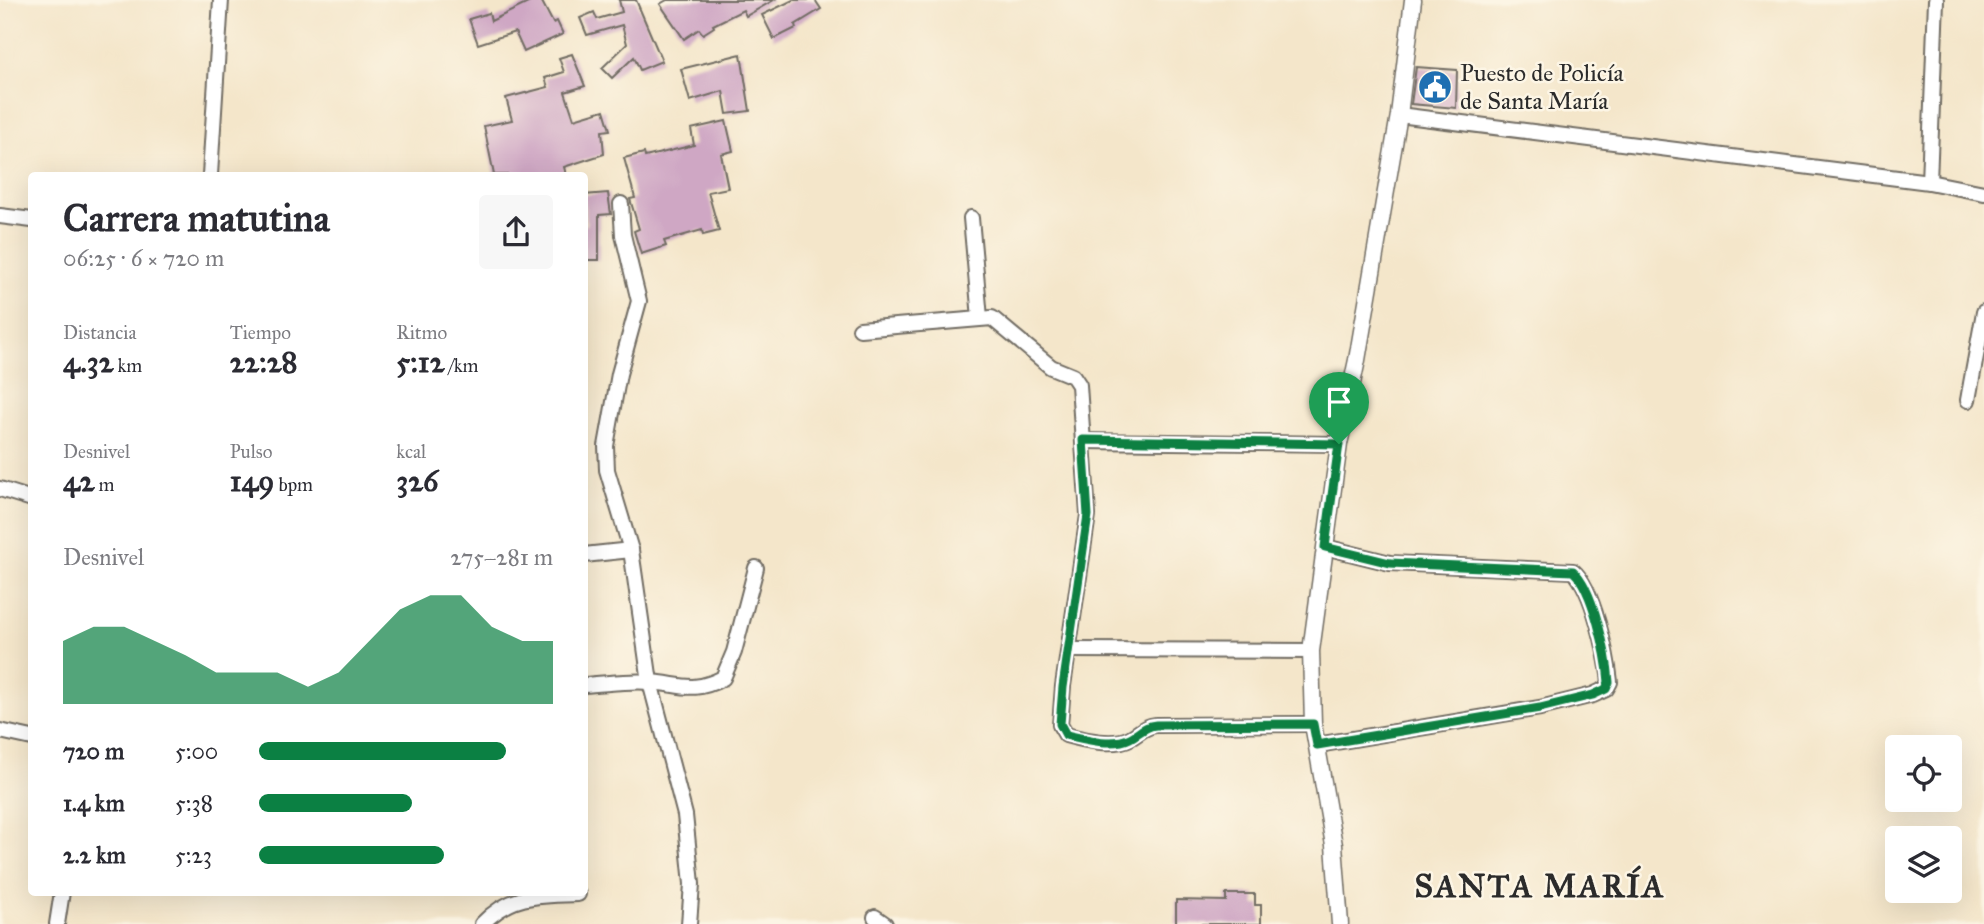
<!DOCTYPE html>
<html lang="es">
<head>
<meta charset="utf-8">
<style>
  :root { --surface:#fff; --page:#f7f7f7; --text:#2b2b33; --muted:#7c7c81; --accent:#0b8043 }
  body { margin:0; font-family:"IM FELL Great Primer",serif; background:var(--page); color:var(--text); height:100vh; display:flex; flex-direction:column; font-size:26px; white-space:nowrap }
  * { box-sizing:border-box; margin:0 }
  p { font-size:23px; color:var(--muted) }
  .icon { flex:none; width:38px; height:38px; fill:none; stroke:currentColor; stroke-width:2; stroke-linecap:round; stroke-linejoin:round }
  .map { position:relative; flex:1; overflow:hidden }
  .details { position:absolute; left:28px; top:172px; width:560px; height:724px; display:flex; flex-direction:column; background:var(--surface); border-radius:7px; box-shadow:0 7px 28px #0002 }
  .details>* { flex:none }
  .tools { position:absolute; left:1885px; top:735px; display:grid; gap:14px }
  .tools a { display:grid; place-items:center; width:77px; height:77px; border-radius:7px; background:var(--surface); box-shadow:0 7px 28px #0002; font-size:35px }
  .pin { position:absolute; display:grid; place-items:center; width:60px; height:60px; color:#fff; margin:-72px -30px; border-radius:50% 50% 50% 0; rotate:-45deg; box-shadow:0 0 7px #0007 }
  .pin .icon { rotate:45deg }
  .round { display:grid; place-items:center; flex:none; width:74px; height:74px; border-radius:7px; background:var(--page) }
  .head { display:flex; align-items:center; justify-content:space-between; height:119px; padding:0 35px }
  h1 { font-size:38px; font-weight:800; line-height:52px }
  .stats { display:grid; grid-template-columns:repeat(3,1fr); gap:10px; height:119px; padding:7px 35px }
  .stats div { display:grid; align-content:center }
  .stats b { font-size:30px; font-weight:800 }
  .stats small { font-size:19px; font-weight:400 }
  .stats p { font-size:19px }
  .chart { height:196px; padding:14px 35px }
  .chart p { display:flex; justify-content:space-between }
  .chart svg { width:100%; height:126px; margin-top:7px; fill:var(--accent); opacity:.7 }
  ul { padding:0 35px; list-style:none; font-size:23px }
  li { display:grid; grid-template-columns:112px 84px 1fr; align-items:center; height:52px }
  li i { height:18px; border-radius:9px; background:var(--accent) }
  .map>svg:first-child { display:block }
  .building { fill:#cfa7c4 }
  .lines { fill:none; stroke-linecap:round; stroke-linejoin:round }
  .minor-casing { stroke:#716c63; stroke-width:18 }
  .tertiary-casing { stroke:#716c63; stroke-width:19 }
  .minor { stroke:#fff; stroke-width:14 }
  .tertiary { stroke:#fff; stroke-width:16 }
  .route-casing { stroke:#fff; stroke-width:14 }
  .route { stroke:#0b8043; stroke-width:9 }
  .labels { text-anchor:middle; stroke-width:5; stroke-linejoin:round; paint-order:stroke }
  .poi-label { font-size:24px; fill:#2b2b2b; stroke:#fcf5e5; text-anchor:start }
  .district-label { font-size:32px; font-weight:bold; letter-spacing:2px; fill:#2b2b2b; stroke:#fcf5e5 }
</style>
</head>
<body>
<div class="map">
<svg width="1984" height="924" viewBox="0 0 1984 924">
  <rect width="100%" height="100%" fill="#fcf5e5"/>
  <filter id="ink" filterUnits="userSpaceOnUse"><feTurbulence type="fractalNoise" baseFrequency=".0143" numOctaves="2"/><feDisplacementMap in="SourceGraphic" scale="14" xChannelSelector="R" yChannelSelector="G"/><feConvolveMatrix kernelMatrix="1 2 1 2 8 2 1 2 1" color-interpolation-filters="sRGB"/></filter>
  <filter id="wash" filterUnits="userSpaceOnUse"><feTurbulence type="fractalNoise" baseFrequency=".00686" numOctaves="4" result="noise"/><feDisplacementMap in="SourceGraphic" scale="28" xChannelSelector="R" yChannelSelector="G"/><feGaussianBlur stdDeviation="1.57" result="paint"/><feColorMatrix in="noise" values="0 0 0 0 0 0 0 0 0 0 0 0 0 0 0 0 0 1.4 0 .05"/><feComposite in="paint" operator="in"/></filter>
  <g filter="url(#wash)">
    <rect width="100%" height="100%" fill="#f4e6ca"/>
    <g id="blocks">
      <g class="building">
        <path d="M 534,0 L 541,0 L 553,23 L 557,21 L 563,34 L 524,52 L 515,32 L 478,44 L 469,19 L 489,13 L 491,21 Z"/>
        <path d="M 619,0 L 636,0 L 662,61 L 640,70 L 634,57 L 612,78 L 602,68 L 627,44 L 622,25 L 587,35 L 580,18 L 594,12 L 597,19 L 622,12 Z"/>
        <path d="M 667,0 L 774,0 L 746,16 L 743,10 L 713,25 L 714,27 L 703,34 L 699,29 L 684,39 L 660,4 Z"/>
        <path d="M 793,0 L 815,0 L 821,9 L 795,25 L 796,28 L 774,39 L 762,15 Z"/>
        <path d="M 572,54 L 585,86 L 565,92 L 574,119 L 604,110 L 610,130 L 602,131 L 604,154 L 564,167 L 566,175 L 494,175 L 484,126 L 512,120 L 506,98 L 548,87 L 545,78 L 564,72 L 559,58 Z"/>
        <path d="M 741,54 L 750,111 L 727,114 L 723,91 L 690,101 L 681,69 Z"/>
        <path d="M 1416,67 L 1457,70 L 1456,108 L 1411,104 Z"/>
        <path d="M 726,121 L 733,151 L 721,154 L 728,188 L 708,192 L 719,231 L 703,235 L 702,230 L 664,241 L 666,246 L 641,254 L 634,231 L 639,229 L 630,199 L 635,198 L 624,158 L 644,153 L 645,157 L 694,145 L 691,129 Z"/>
        <path d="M 608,193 L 611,214 L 599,215 L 599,260 L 584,260 L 584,225 L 587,225 L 584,195 Z"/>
        <path d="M 1226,894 L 1255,894 L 1255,905 L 1261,905 L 1261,924 L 1176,924 L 1176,900 L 1226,901 Z"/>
      </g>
    </g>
  </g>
  <g filter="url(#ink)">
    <use href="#blocks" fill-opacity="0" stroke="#716c63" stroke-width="2"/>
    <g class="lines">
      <g class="minor-casing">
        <g id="minor">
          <path d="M 1399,115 L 1929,182 L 1984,193"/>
          <path d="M 210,175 L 221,0"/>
          <path d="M 1929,182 L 1936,0"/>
          <path d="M 621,204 L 623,235 L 639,301 L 619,374 L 606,446 L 607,470 L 631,550 L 650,682 L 685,815 L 692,884 L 689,924"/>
          <path d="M 0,216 L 32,220"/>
          <path d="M 971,218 L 980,318"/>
          <path d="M 860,329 L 992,318 L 1051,367 L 1073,376 L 1079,385 L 1088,515 L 1063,686 L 1060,725 L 1066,735 C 1084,740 1113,747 1130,738 C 1140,733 1144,726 1156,725 L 1313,724"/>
          <path d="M 1968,400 L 1984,312"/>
          <path d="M 1083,441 L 1339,444"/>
          <path d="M 0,489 L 32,499"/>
          <path d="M 584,555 L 631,550"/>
          <path d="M 1070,650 L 1311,651"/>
          <path d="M 584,685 C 606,684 629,680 650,682 C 681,684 692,694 723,678 L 734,652 L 756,568"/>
          <path d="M 0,731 L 32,738"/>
          <path d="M 1317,745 L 1540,708 L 1593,695 L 1606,689 L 1610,682 C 1607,655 1593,588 1573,571 L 1390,563 L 1325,547"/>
          <path d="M 875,917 L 885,924"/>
          <path d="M 57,924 L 62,892"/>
          <path d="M 482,924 C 510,894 539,895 578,894"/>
        </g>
      </g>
      <g class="tertiary-casing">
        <path id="tertiary" d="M 1340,924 L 1334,845 L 1313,724 L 1311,651 L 1339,444 L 1357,360 L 1399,115 L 1413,0"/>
      </g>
      <use href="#minor" class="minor"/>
      <use href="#tertiary" class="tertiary"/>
    </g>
  </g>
  <g class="lines" filter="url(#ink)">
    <g class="route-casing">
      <path id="route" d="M 1083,440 L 1339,444 L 1325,547 L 1390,563 L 1573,571 C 1593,588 1607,655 1609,682 L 1606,689 L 1593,695 L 1540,708 L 1317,745 L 1313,724 L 1156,725 C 1144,726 1140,733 1130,738 C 1113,747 1084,739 1066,735 L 1060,724 L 1063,687 L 1088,515 Z"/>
    </g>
    <use href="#route" class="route"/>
  </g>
  <defs>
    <g id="civic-disc" transform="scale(1.75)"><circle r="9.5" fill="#1f6fb2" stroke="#fcf5e5"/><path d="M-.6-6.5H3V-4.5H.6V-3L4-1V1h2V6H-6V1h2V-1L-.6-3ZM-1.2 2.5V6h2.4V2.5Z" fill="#fff"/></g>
  </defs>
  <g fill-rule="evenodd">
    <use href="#civic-disc" x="1435" y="87"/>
  </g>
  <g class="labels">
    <g class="poi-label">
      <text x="1460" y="81">Puesto de Policía<tspan x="1460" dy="28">de Santa María</tspan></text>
    </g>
    <g class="district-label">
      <text x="1540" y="897">SANTA MARÍA</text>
    </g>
  </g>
</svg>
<div class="tools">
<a><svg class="icon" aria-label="locate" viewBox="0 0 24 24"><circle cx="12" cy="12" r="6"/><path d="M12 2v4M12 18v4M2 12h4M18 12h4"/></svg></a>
<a><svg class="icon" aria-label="layers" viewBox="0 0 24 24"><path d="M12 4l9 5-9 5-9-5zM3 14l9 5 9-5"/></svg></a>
</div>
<div class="pin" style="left:1339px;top:444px;background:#1e9e55"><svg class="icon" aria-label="arrive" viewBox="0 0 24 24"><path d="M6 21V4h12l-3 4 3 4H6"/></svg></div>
<section class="details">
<div class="head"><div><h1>Carrera matutina</h1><p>06:25 · 6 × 720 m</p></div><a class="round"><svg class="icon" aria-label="share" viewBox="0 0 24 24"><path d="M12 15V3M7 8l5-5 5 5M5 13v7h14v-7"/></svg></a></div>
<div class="stats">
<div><p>Distancia</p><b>4.32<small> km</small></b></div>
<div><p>Tiempo</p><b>22:28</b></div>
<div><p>Ritmo</p><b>5:12<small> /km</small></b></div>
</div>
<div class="stats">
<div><p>Desnivel</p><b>42<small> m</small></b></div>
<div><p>Pulso</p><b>149<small> bpm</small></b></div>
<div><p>kcal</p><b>326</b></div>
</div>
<div class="chart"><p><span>Desnivel</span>275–281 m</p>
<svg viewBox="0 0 160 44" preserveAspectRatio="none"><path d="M0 44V22L10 17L20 17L30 22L40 27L50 33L60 33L70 33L80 38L90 33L100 22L110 11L120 6L130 6L140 17L150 22L160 22V44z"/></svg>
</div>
<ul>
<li><b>720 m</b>5:00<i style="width:84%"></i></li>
<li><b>1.4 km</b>5:38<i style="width:52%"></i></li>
<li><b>2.2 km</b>5:23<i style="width:63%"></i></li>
</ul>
</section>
</div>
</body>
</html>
